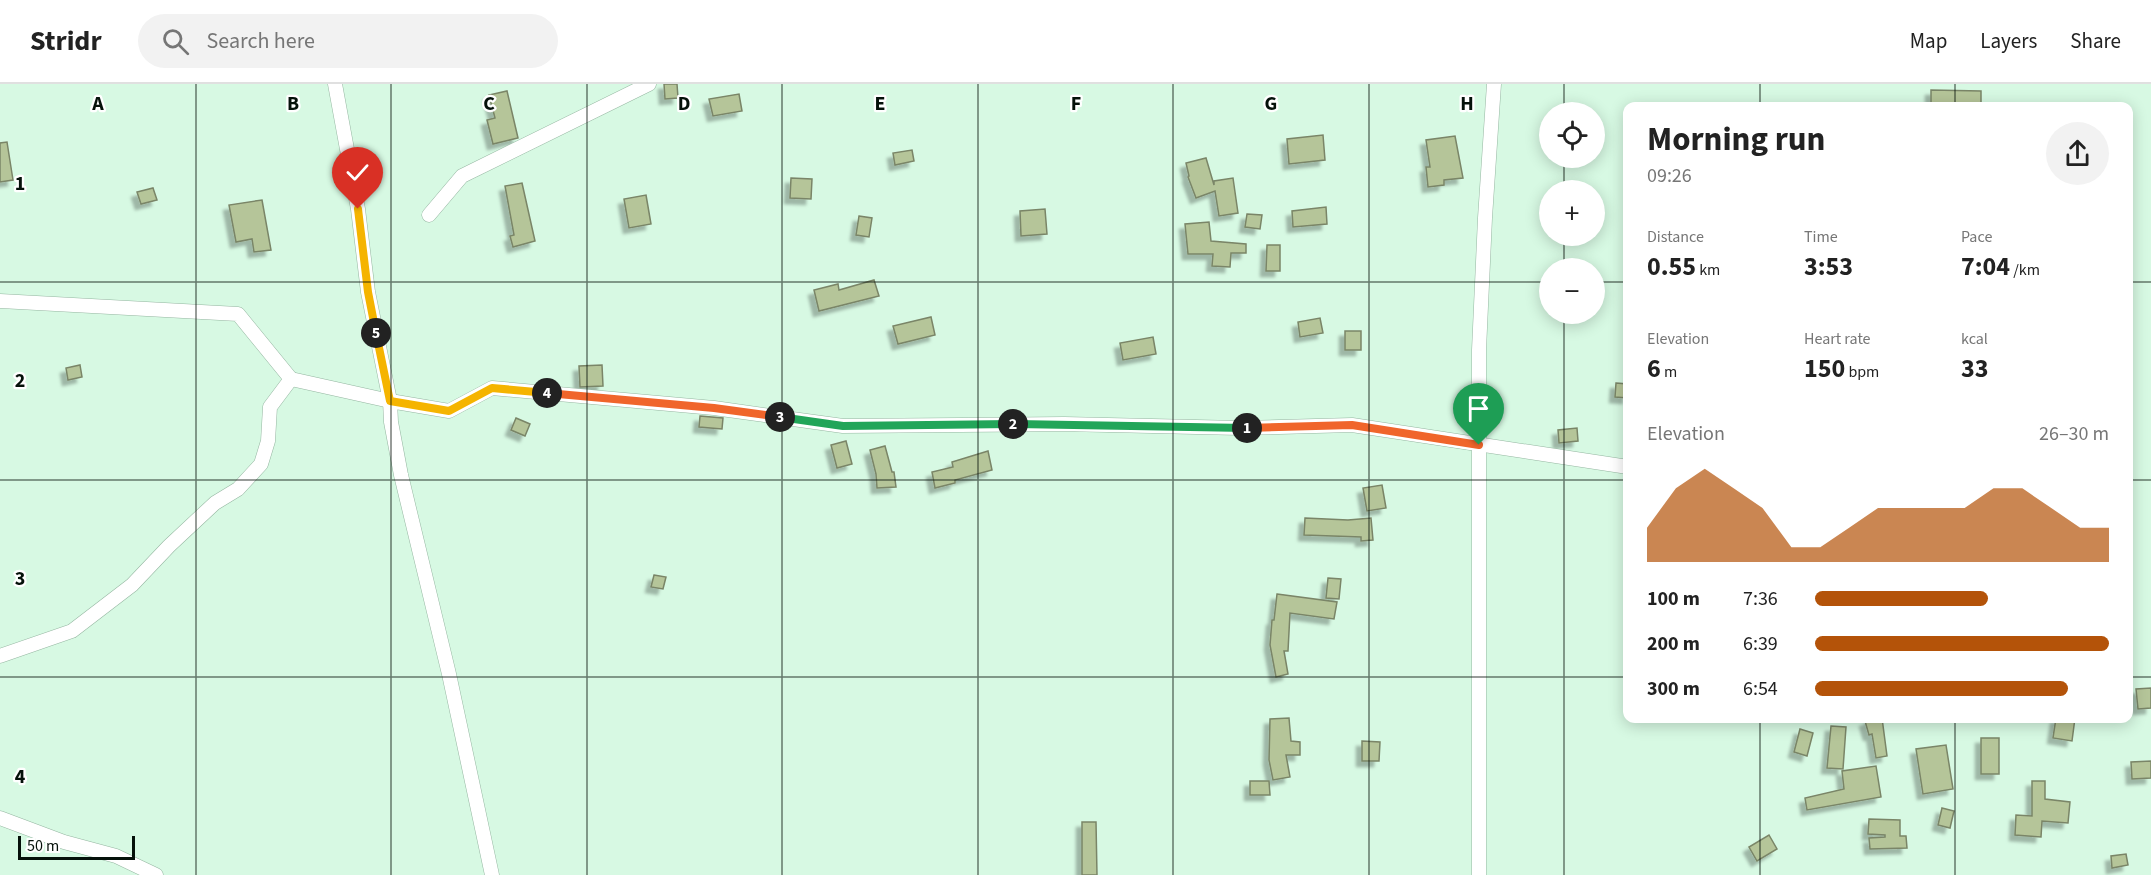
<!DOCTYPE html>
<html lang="en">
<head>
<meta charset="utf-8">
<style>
  :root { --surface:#fff; --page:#f2f2f2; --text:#222; --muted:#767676; --line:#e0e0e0; --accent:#b45309 }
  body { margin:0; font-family:"Source Sans 3",sans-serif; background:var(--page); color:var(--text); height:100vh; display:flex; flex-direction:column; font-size:22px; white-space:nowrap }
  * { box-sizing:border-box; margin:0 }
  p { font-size:20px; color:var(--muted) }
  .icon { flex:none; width:33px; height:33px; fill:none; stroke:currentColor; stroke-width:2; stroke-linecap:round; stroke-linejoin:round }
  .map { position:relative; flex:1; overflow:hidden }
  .sheet { position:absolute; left:1623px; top:18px; width:510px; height:621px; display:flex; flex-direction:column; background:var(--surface); border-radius:12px; box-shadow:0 3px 15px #0003 }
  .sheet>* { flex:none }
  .buttons { position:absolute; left:1539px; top:18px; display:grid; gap:12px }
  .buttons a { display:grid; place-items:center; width:66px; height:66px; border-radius:50%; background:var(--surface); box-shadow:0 3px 15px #0003; font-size:30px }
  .scale { position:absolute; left:18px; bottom:15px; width:117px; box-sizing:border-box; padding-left:6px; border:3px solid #05110a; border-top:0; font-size:16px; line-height:21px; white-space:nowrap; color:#05110a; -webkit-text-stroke:4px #fff; paint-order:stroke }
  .pin { position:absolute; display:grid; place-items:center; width:51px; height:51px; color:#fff; margin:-62px -26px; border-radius:50% 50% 50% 0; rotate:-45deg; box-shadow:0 0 6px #0007 }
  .pin .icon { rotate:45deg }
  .km { position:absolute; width:30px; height:30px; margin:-15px; border-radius:50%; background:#222; color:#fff; font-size:16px; line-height:30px; text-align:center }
  .round { display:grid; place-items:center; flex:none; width:63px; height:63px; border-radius:32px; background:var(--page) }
  .head { display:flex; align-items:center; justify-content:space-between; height:102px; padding:0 24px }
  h1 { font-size:33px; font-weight:700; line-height:45px }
  .figures { display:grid; grid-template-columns:repeat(3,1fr); gap:9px; height:102px; padding:6px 24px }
  .figures div { display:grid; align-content:center }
  .figures b { font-size:26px; font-weight:700 }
  .figures small { font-size:16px; font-weight:400 }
  .figures p { font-size:16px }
  .chart { height:168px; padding:12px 24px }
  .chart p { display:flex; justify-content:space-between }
  .chart svg { width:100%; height:108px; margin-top:6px; fill:var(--accent); opacity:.7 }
  ul { padding:0 24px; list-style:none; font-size:20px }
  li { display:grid; grid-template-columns:96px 72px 1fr; align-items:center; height:45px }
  li i { height:15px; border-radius:8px; background:var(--accent) }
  header { display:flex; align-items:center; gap:36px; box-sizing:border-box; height:84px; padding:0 30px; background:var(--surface); border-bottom:2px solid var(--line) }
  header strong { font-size:28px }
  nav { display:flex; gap:33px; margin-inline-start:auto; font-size:21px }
  .search { width:420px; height:54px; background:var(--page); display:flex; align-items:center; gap:15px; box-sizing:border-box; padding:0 21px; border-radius:33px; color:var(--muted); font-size:22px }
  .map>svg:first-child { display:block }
  .building { fill:#b5c599; stroke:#7a8567; stroke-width:1.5; filter:url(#shadow) }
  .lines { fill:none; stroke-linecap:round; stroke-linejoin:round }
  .minor-casing { stroke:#95b6a1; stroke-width:15 }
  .minor { stroke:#fff; stroke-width:14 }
  .split-1-casing { stroke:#fff; stroke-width:12 }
  .split-2-casing { stroke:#fff; stroke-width:12 }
  .split-3-casing { stroke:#fff; stroke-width:12 }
  .split-4-casing { stroke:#fff; stroke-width:12 }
  .split-5-casing { stroke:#fff; stroke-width:12 }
  .split-6-casing { stroke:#fff; stroke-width:12 }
  .split-1 { stroke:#f0652b; stroke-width:8 }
  .split-2 { stroke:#22a559; stroke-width:8 }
  .split-3 { stroke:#22a559; stroke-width:8 }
  .split-4 { stroke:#f0652b; stroke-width:8 }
  .split-5 { stroke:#f5b400; stroke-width:8 }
  .split-6 { stroke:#f5b400; stroke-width:8 }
  .grid { fill:none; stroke:#05110a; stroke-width:1.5; stroke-opacity:0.55 }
  .grid-label { font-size:20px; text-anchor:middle; font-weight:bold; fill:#05110a; stroke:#fff; stroke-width:4.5; stroke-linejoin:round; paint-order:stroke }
</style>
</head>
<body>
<header>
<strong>Stridr</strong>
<div class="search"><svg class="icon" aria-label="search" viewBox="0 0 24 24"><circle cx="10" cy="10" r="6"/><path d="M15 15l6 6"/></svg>Search here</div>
<nav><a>Map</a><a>Layers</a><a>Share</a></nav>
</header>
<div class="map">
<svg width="2151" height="791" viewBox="0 0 2151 791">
  <defs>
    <filter id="shadow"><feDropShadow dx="-5.5" dy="5.5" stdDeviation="1.5" flood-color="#0004"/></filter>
  </defs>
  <rect width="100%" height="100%" fill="#d7f9e3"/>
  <g class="building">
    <path d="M 664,0 L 677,0 L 678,14 L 665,15 Z"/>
    <path d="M 1931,6 L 1981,7 L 1981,22 L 1931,22 Z"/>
    <path d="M 507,7 L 518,54 L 493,60 L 487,36 L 495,34 L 489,11 Z"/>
    <path d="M 739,10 L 742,27 L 713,32 L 709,15 Z"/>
    <path d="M 1323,51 L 1325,76 L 1289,80 L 1287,55 Z"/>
    <path d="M 1455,52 L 1463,94 L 1444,96 L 1444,101 L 1428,103 L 1426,83 L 1430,83 L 1426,56 Z"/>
    <path d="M 7,58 L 13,96 L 0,98 L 0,59 Z"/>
    <path d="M 912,66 L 914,77 L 895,81 L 893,69 Z"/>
    <path d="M 1206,74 L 1214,101 L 1214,97 L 1233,94 L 1238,129 L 1219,132 L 1215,107 L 1196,114 L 1188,93 L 1189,92 L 1186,79 Z"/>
    <path d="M 791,94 L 812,95 L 811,115 L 790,114 Z"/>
    <path d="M 522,99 L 535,157 L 513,163 L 510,152 L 514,151 L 505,102 Z"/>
    <path d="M 153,104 L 157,116 L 141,120 L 137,108 Z"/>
    <path d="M 646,111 L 651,140 L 629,144 L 624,115 Z"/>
    <path d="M 262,116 L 271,166 L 254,168 L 252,155 L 236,158 L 229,121 Z"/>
    <path d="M 1326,123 L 1327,140 L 1293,143 L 1292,127 Z"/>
    <path d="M 1045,125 L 1047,150 L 1021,152 L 1020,127 Z"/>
    <path d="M 1247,130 L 1262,131 L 1260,145 L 1245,143 Z"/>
    <path d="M 859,132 L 872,134 L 869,153 L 856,151 Z"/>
    <path d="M 1209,138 L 1211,157 L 1246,160 L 1246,169 L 1231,169 L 1230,183 L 1212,182 L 1213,170 L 1188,170 L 1185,140 Z"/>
    <path d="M 1267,161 L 1280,161 L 1280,187 L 1266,187 Z"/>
    <path d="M 874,196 L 879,212 L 819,227 L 814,206 L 838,200 L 839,206 Z"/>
    <path d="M 931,233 L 935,251 L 898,260 L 893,242 Z"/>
    <path d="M 1320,234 L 1323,249 L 1300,253 L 1298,238 Z"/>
    <rect x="1345" y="247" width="16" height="19"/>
    <path d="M 1153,253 L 1156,270 L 1123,276 L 1120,259 Z"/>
    <path d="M 80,281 L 82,293 L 68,296 L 66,284 Z"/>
    <path d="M 602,281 L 603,302 L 580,303 L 579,282 Z"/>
    <path d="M 1616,299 L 1628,300 L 1628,314 L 1615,313 Z"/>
    <path d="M 700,332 L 723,334 L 722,345 L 699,343 Z"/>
    <path d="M 516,334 L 530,340 L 525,352 L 511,346 Z"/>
    <path d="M 1577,344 L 1578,357 L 1559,359 L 1558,346 Z"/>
    <path d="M 846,357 L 852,380 L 837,384 L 831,361 Z"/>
    <path d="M 885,362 L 892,388 L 894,388 L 896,403 L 877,404 L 876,390 L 870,366 Z"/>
    <path d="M 988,367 L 992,386 L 955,396 L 955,399 L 935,404 L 932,388 L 953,383 L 952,378 Z"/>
    <path d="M 1382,401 L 1386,424 L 1367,427 L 1363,404 Z"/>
    <path d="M 1305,434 L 1348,436 L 1371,434 L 1373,456 L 1361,457 L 1361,453 L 1304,451 Z"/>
    <path d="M 654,491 L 666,493 L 663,505 L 651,503 Z"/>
    <path d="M 1328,494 L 1341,495 L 1339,515 L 1326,514 Z"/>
    <path d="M 1277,510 L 1337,518 L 1334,535 L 1290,529 L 1288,567 L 1284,567 L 1288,590 L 1276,593 L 1270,561 L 1272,536 L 1274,536 Z"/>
    <path d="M 2151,604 L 2151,624 L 2138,625 L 2136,605 Z"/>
    <path d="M 1289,634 L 1291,657 L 1300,658 L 1300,671 L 1286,671 L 1290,693 L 1273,696 L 1269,676 L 1270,635 Z"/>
    <path d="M 1870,634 L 1882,634 L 1887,672 L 1876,674 L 1872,650 L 1869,651 L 1865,637 L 1870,636 Z"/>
    <path d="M 2056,634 L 2075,634 L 2072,657 L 2053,654 Z"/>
    <path d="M 1831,642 L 1846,643 L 1843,685 L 1827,684 Z"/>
    <path d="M 1800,645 L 1813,649 L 1807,672 L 1794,668 Z"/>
    <rect x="1981" y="654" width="18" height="36"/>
    <path d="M 1362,657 L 1380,658 L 1379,677 L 1362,677 Z"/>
    <path d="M 1946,661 L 1953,705 L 1923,710 L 1916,665 Z"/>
    <path d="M 2151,677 L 2151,694 L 2132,695 L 2131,678 Z"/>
    <path d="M 1876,682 L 1881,713 L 1807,726 L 1805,714 L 1844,705 L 1842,687 Z"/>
    <path d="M 1250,697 L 1269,697 L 1270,711 L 1250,711 Z"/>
    <path d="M 2032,697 L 2045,697 L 2045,715 L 2070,718 L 2068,739 L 2042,737 L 2041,753 L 2015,751 L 2016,731 L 2032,732 Z"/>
    <path d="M 1942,724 L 1954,727 L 1950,744 L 1938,741 Z"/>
    <path d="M 1869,735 L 1900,736 L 1900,752 L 1906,752 L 1907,764 L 1870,765 L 1869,754 L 1885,753 L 1885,751 L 1868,750 Z"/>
    <path d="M 1082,738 L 1096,738 L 1097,791 L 1082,791 Z"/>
    <path d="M 1769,751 L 1777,765 L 1757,777 L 1749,763 Z"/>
    <path d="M 2126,770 L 2128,781 L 2112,784 L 2111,772 Z"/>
  </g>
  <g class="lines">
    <g class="minor-casing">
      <g id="minor">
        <path d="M 335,0 L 358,125 L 368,208 L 390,317 L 391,338 L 401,391 L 449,590 L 492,791"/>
        <path d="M 429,131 L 462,92 L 649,0"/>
        <path d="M 0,217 L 238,230 L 291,295 L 270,323 L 268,357 L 261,380 L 238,405 L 215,419 L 169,462 L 132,501 L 72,547 L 0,572"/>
        <path d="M 291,295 L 390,317 L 449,327 L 492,304 L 714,324 L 843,342 L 1064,340 L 1240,344 L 1352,341 L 1628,383"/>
        <path d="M 0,734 L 64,758 L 116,772 L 156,791"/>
        <path d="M 1479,791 L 1479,266 L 1485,134 L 1494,0"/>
      </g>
    </g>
    <use href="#minor" class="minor"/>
  </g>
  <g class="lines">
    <g class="split-1-casing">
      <path id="split-1" d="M 1247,344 L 1352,341 L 1479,361"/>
    </g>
    <g class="split-2-casing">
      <path id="split-2" d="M 1013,340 L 1247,344"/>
    </g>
    <g class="split-3-casing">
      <path id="split-3" d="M 780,333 L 843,342 L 1013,340"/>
    </g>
    <g class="split-4-casing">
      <path id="split-4" d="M 547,309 L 714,324 L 780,333"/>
    </g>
    <g class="split-5-casing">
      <path id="split-5" d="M 376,249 L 390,317 L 449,327 L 492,304 L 547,309"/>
    </g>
    <g class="split-6-casing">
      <path id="split-6" d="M 358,125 L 368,208 L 376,249"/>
    </g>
    <use href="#split-1" class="split-1"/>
    <use href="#split-2" class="split-2"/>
    <use href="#split-3" class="split-3"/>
    <use href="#split-4" class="split-4"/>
    <use href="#split-5" class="split-5"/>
    <use href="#split-6" class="split-6"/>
  </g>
  <path class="grid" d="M 196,0 L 196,791M 391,0 L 391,791M 587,0 L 587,791M 782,0 L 782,791M 978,0 L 978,791M 1173,0 L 1173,791M 1369,0 L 1369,791M 1564,0 L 1564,28M 1760,0 L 1760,22M 1955,0 L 1955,22M 1564,74 L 1564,106M 1564,152 L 1564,184M 0,198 L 1550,198M 1594,198 L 1628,198M 2128,198 L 2151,198M 1564,230 L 1564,791M 0,396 L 1628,396M 2128,396 L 2151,396M 0,593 L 1628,593M 2128,593 L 2151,593M 1760,634 L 1760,791M 1955,634 L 1955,791"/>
  <g class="grid-label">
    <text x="98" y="26">A</text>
    <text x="293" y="26">B</text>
    <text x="489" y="26">C</text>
    <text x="684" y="26">D</text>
    <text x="880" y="26">E</text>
    <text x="1076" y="26">F</text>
    <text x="1271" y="26">G</text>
    <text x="1467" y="26">H</text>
    <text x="20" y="106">1</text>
    <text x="20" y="303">2</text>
    <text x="20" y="501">3</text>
    <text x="20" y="699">4</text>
  </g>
</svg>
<div class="buttons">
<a><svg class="icon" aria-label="locate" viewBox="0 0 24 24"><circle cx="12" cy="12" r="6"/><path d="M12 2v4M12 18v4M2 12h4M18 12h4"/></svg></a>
<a>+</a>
<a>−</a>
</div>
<div class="scale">50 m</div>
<div class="pin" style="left:1479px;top:361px;background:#1e9e55"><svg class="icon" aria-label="arrive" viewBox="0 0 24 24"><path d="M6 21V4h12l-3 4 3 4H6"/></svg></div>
<div class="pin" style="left:358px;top:125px;background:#d93025"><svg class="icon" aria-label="check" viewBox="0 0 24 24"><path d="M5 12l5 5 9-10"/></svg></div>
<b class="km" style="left:1247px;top:344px">1</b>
<b class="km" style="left:1013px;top:340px">2</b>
<b class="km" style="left:780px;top:333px">3</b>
<b class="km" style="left:547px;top:309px">4</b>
<b class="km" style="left:376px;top:249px">5</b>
<section class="sheet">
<div class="head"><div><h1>Morning run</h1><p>09:26</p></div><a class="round"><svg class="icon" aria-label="share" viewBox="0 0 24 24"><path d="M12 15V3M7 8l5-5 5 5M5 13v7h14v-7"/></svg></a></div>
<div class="figures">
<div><p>Distance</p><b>0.55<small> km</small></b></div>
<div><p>Time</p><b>3:53</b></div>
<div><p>Pace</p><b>7:04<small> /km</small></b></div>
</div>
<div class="figures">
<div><p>Elevation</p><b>6<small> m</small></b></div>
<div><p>Heart rate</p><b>150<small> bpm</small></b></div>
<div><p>kcal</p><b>33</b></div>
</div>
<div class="chart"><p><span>Elevation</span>26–30 m</p>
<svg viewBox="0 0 160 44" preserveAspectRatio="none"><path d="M0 44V30L10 14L20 6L30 14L40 22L50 38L60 38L70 30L80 22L90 22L100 22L110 22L120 14L130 14L140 22L150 30L160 30V44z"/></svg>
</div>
<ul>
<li><b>100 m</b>7:36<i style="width:59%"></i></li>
<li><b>200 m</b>6:39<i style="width:100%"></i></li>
<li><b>300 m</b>6:54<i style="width:86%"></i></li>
</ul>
</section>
</div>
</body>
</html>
